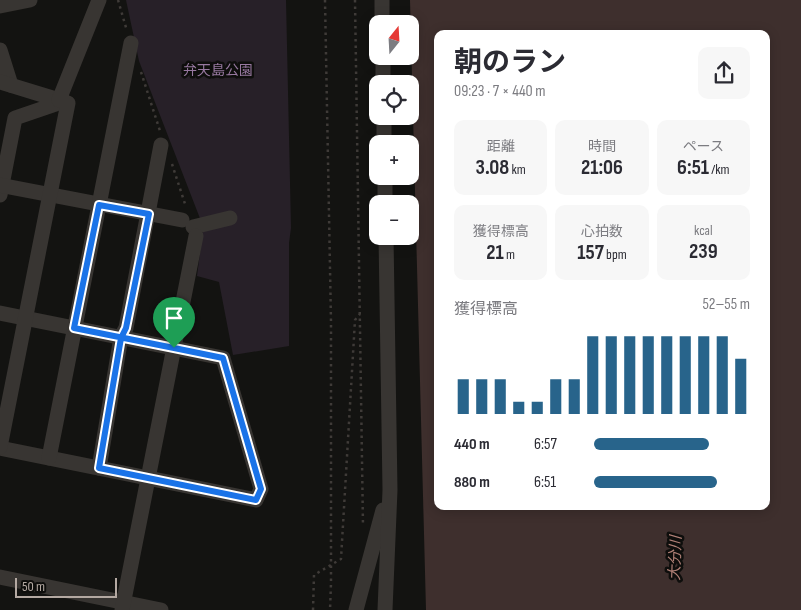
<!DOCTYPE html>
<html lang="ja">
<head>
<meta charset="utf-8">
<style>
  :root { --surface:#fff; --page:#f7f7f7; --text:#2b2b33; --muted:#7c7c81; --accent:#28648b }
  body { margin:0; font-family:"Sofia Sans Condensed","Noto Sans JP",sans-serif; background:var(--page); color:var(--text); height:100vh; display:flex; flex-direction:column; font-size:19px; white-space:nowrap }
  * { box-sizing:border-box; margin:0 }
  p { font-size:16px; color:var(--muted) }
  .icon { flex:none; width:28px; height:28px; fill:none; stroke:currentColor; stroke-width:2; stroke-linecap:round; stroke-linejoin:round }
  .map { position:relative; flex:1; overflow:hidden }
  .side { position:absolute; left:434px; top:30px; width:336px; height:480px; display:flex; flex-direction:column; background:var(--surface); border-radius:10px; box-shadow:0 2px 12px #0003 }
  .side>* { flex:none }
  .needle { width:32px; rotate:18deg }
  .buttons { position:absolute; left:369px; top:15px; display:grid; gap:10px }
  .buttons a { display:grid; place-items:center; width:50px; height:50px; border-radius:10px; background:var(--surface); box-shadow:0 2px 12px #0003; font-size:25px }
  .scale { position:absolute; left:15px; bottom:12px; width:102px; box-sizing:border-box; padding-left:5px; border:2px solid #b4a9a2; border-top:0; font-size:14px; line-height:18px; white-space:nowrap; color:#b4a9a2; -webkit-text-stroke:4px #0e0e0c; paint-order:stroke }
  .pin { position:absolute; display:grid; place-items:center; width:42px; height:42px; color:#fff; margin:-51px -21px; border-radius:50% 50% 50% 0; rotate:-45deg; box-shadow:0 0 5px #0007 }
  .pin .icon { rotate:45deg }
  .round { display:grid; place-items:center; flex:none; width:52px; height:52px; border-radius:10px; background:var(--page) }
  .head { display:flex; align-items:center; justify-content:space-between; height:85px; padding:0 20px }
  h1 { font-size:28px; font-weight:700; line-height:38px }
  .metrics { display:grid; grid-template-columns:repeat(3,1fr); gap:8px; height:85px; padding:5px 20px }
  .metrics div { display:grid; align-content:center; border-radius:10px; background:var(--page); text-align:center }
  .metrics b { font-size:21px; font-weight:700 }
  .metrics small { font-size:14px; font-weight:400 }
  .metrics p { font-size:14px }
  .chart { height:140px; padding:10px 20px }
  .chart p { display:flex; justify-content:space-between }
  .chart svg { width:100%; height:90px; margin-top:5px; stroke:var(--accent); stroke-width:6 }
  ul { padding:0 20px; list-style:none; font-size:16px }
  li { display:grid; grid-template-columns:80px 60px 1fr; align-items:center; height:38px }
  li i { height:12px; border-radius:6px; background:var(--accent) }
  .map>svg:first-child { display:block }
  .green { fill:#272028 }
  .water { fill:#3e2f2d; fill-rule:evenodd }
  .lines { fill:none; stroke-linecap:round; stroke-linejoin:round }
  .path { stroke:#3f3b38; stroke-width:2.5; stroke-dasharray:2.5 4; stroke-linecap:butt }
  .minor { stroke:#383532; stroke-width:15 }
  .route-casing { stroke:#fff; stroke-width:10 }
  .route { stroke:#1a73e8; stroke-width:6 }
  .labels { text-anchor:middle; stroke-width:5; stroke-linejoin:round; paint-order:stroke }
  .park-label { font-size:14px; fill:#9778a0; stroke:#0e0e0c }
  .water-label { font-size:15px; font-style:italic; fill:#b18177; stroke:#0e0e0c }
</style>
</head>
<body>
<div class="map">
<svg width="801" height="610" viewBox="0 0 801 610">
  <rect width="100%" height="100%" fill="#131311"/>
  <path class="green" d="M 126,0 L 286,0 L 291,228 L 289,243 L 289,346 L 233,355 L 219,282 L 197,276 L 203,230 L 201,221 L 139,61 Z"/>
  <path class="water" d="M 410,0 L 801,0 L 801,610 L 426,610 ZM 438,34 L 766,34 L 766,506 L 438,506 Z"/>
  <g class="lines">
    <g class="path">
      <path d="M 118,0 L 127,31"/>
      <path d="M 325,0 L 331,322 L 331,583 L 330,610"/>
      <path d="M 355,0 L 363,526"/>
      <path d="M 141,72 L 160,131"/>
      <path d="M 172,164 L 186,207"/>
      <path d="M 313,610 L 314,575 L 341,559 L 355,320 L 360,314"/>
    </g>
    <g class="minor">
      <path d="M 382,0 L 382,24"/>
      <path d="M 0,6 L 30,0"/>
      <path d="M 0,50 L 11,85"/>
      <path d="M 383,56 L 383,84"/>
      <path d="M 0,82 L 59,100 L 56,104 L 15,118 L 0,195"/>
      <path d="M 384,116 L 384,144"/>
      <path d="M 385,176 L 385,204"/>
      <path d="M 0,185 L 182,220"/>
      <path d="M 193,227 L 230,218"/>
      <path d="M 0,313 L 223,358 L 261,489 L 256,500 L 0,448"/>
      <path d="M 0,447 L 68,103 L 59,100 L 99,0"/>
      <path d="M 49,458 L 131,43"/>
      <path d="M 99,468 L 121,337 L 126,328 L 161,145"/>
      <path d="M 0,577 L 161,610"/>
      <path d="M 122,610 L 196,236"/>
      <path d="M 356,610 L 383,510"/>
      <path d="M 385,610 L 390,490 L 386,236"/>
    </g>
  </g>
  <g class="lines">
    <g class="route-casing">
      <path id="route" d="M 174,348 L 74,328 L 99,205 L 149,214 L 126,328 L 121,338 L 99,468 L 256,500 L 261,489 L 223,358 L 174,348"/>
    </g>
    <use href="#route" class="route"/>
  </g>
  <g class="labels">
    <g class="park-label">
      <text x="218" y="75">弁天島公園</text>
    </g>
    <g class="water-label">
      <text transform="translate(675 558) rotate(-88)" y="5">大分川</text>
    </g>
  </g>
</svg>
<div class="buttons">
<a><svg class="needle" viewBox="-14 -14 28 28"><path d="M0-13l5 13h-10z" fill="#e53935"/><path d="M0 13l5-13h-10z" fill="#7c7c81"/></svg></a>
<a><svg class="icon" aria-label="locate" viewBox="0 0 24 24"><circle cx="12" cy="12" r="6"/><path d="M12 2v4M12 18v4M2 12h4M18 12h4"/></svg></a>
<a>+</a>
<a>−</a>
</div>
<div class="scale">50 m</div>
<div class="pin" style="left:174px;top:348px;background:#1e9e55"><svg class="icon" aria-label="arrive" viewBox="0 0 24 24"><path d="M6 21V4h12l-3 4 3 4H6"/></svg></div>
<section class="side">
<div class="head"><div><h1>朝のラン</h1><p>09:23 · 7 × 440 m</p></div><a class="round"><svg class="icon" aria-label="share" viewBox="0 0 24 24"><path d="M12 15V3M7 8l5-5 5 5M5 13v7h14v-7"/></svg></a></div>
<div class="metrics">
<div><p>距離</p><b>3.08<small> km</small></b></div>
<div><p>時間</p><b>21:06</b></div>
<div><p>ペース</p><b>6:51<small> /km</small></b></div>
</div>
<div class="metrics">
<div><p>獲得標高</p><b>21<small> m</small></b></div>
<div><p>心拍数</p><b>157<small> bpm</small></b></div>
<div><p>kcal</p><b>239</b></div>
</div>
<div class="chart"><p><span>獲得標高</span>52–55 m</p>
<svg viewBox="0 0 160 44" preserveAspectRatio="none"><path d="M5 44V27M15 44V27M25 44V27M35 44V38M45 44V38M55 44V27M65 44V27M75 44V6M85 44V6M95 44V6M105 44V6M115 44V6M125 44V6M135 44V6M145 44V6M155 44V17"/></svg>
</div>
<ul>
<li><b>440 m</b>6:57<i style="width:74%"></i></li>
<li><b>880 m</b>6:51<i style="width:79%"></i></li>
</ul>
</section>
</div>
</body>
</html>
